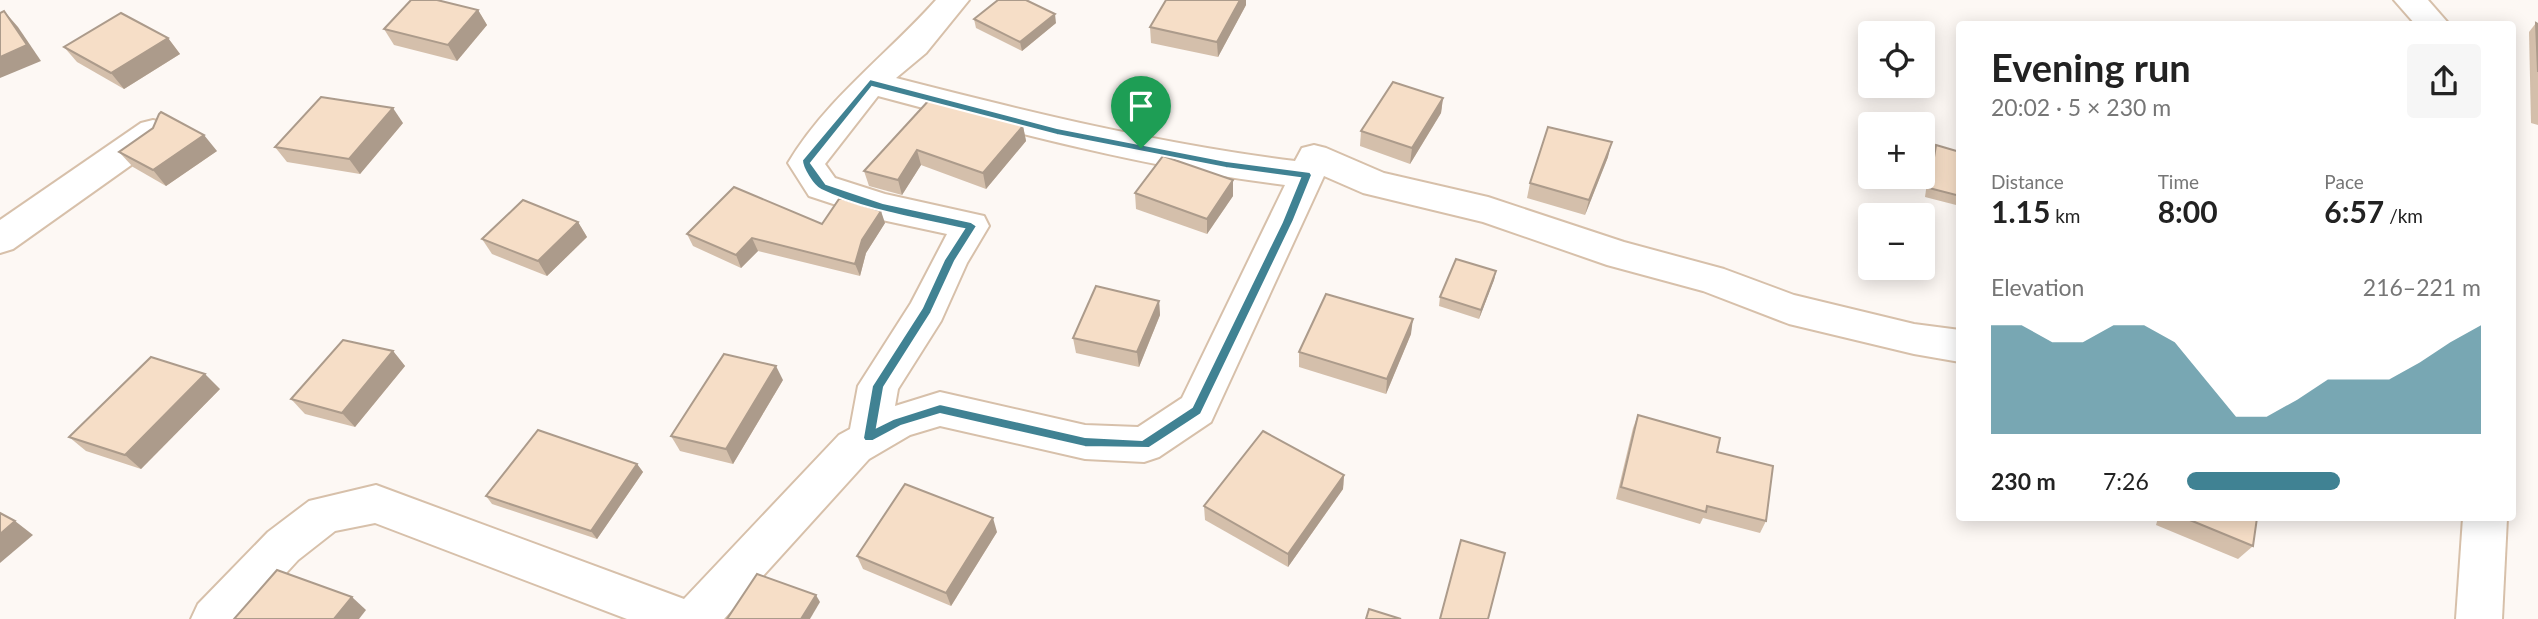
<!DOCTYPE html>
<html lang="en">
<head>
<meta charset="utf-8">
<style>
  :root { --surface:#fff; --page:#f6f6f6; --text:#222; --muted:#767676; --accent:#408293 }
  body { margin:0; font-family:Lato,sans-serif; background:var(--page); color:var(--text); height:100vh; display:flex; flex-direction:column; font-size:26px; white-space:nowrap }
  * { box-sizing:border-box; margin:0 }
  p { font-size:23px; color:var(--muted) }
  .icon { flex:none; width:38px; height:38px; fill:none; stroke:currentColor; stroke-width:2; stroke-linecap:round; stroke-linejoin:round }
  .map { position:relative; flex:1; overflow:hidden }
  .sheet { position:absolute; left:1956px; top:21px; width:560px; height:500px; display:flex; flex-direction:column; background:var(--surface); border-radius:7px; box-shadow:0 4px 18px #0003 }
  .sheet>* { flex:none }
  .controls { position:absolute; left:1858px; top:21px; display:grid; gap:14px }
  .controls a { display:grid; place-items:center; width:77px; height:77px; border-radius:7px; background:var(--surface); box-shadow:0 4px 18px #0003; font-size:35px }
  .pin { position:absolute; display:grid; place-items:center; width:60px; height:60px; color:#fff; margin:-72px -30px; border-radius:50% 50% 50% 0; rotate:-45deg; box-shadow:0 0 7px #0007 }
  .pin .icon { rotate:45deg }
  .round { display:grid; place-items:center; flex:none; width:74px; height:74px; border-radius:7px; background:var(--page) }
  .summary { display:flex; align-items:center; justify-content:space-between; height:119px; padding:0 35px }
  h1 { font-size:38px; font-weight:700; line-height:52px }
  .stats { display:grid; grid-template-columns:repeat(3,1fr); gap:10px; height:119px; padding:7px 35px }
  .stats div { display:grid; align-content:center }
  .stats b { font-size:30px; font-weight:700 }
  .stats small { font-size:19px; font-weight:400 }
  .stats p { font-size:19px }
  .chart { height:196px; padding:14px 35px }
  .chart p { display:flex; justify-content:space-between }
  .chart svg { width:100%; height:126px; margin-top:7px; fill:var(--accent); opacity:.7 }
  ul { padding:0 35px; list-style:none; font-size:23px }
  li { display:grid; grid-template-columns:112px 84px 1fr; align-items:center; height:52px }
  li i { height:18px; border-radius:9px; background:var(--accent) }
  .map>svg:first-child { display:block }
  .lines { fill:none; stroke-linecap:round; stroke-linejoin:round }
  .minor-casing { stroke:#d7c0aa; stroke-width:4 }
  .minor { fill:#fff; fill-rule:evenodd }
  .wall { fill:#d4bfab }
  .shaded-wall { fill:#ac9b8b }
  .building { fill:#f6dec7; stroke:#ac9b8b; stroke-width:2 }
  .route { fill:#408293; stroke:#fff; stroke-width:2; fill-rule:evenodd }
</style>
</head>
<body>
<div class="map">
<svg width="2538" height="619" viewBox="0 0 2538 619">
  <rect width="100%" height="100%" fill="#fdf8f4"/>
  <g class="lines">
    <g class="minor-casing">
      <g id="minor">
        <path d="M 936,0 L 969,0 L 926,53 L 896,78 C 1028,112 1159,144 1295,161 L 1302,148 L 1314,145 L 1326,148 L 1384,173 L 1488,197 L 1624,242 L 1724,269 L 1794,295 L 1914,324 L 1960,330 L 1960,362 L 1914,354 L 1789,324 L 1703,291 L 1607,265 L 1483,222 L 1363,193 L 1324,176 L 1211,422 L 1159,457 L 1144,462 L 1085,459 L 940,426 L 910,435 L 869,459 L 724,619 L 627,619 L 375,523 L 335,531 L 298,560 L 244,619 L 191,619 L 198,604 L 268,532 L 309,501 L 376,485 L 684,599 L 839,435 L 850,429 L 858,386 L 911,303 L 947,234 L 882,220 L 809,196 L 788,163 C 826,99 887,55 936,0 ZM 878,96 C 1012,132 1146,168 1285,185 L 1182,398 L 1138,427 L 1085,425 L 940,392 L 895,406 L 898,389 L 941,321 L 967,263 L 989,226 L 984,216 L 885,194 L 835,178 L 825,164 Z"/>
        <path d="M 2394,0 L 2428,0 L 2449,24 L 2415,24 Z"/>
        <path d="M 153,120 L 165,123 L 170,132 L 165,141 L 13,249 L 0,253 L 0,220 L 141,123 Z"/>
        <path d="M 2463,518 L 2507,518 L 2502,619 L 2456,619 Z"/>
      </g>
    </g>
    <use href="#minor" class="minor"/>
  </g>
  <g class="wall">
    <path d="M 1166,0 L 1246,0 L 1246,5 L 1218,57 L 1151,43 L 1150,27 Z"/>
    <path d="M 478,10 L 487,25 L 457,61 L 394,45 L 384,29 Z"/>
    <path d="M 974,19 L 1056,23 L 1022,51 L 976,28 Z"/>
    <path d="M 2536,23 L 2538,24 L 2538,125 L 2531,123 L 2529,32 Z"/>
    <path d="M 168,38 L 180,54 L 124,89 L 77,62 L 64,47 Z"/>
    <path d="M 931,98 L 1023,126 L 1026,141 L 986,189 L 921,165 L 902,195 L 869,186 L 864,171 Z"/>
    <path d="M 1443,98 L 1441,113 L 1410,164 L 1360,146 L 1361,131 Z"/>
    <path d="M 403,123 L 360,174 L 287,162 L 275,147 Z"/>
    <path d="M 1936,145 L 1960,152 L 1960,206 L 1925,197 L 1931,154 Z"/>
    <path d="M 217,151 L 166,186 L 133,167 L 119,152 Z"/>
    <path d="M 1608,157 L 1585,215 L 1527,198 L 1530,183 Z"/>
    <path d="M 1135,193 L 1233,196 L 1207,234 L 1136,209 Z"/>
    <path d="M 578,222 L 587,237 L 547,276 L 492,254 L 482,239 Z"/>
    <path d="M 885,223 L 866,253 L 860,276 L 758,251 L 741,268 L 693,246 L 687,234 L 822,224 Z"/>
    <path d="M 1496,271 L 1494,280 L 1479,319 L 1439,306 L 1440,297 Z"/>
    <path d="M 1159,301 L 1160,315 L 1139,367 L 1076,353 L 1073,338 Z"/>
    <path d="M 1411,334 L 1386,394 L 1299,367 L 1299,352 Z"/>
    <path d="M 393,351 L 405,366 L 355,427 L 305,414 L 291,399 Z"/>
    <path d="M 783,380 L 733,464 L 680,451 L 671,436 Z"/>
    <path d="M 220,389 L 141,469 L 86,451 L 69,437 Z"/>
    <path d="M 1638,415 L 1717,452 L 1766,521 L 1760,533 L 1703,518 L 1700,524 L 1616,499 L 1633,428 Z"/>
    <path d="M 637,464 L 643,472 L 597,539 L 492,504 L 486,496 Z"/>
    <path d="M 1344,475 L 1343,489 L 1288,567 L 1205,520 L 1204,506 Z"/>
    <path d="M 2158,518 L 2257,518 L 2253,546 L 2238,559 L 2156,525 Z"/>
    <path d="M 997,532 L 951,606 L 863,569 L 857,556 Z"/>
  </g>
  <g class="shaded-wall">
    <path d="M 1240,0 L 1246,0 L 1246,5 L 1218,57 L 1217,42 Z"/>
    <path d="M 478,10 L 487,25 L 457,61 L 448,45 Z"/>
    <path d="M 4,11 L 18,27 L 41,61 L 0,78 L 0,57 Z"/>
    <path d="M 1055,14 L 1056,23 L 1022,51 L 1020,42 Z"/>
    <path d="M 168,38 L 180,54 L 124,89 L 111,73 Z"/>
    <path d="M 1443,98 L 1441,113 L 1410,164 L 1412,148 Z"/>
    <path d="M 393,108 L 403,123 L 360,174 L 349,159 Z"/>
    <path d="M 1023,126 L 1026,141 L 986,189 L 983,173 Z"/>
    <path d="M 204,135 L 217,151 L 166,186 L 153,170 Z"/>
    <path d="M 1612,142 L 1608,157 L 1585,215 L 1589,200 Z"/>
    <path d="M 917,150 L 921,165 L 902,195 L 898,180 Z"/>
    <path d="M 1233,180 L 1233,196 L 1207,234 L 1207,219 Z"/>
    <path d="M 881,211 L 885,223 L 866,253 L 860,276 L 855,264 L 862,240 Z"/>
    <path d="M 578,222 L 587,237 L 547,276 L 538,261 Z"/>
    <path d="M 752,238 L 758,251 L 741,268 L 736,255 Z"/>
    <path d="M 1496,271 L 1494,280 L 1479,319 L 1481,310 Z"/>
    <path d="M 1159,301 L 1160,315 L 1139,367 L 1137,352 Z"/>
    <path d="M 1413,319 L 1411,334 L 1386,394 L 1387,379 Z"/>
    <path d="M 393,351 L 405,366 L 355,427 L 342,413 Z"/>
    <path d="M 776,366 L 783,380 L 733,464 L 726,449 Z"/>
    <path d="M 205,374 L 220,389 L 141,469 L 125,455 Z"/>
    <path d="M 637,464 L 643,472 L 597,539 L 591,531 Z"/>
    <path d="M 1344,475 L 1343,489 L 1288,567 L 1288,554 Z"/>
    <path d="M 993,518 L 997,532 L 951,606 L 946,593 Z"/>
    <path d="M 15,521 L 33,535 L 0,563 L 0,534 Z"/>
    <path d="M 816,595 L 820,602 L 810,619 L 801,619 Z"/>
    <path d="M 352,597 L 366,610 L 359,619 L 334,619 Z"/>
  </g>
  <g class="building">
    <path d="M 411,0 L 437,0 L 478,10 L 448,45 L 384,29 Z"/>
    <path d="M 998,0 L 1026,0 L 1055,14 L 1020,42 L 974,19 Z"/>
    <path d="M 1166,0 L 1240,0 L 1217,42 L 1150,27 Z"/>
    <path d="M 4,11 L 27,45 L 0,57 L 0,13 Z"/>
    <path d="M 121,13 L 168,38 L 111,73 L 64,47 Z"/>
    <path d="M 2536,23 L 2538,24 L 2538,72 Z"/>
    <path d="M 1393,82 L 1443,98 L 1412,148 L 1361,131 Z"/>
    <path d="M 321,97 L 393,108 L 349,159 L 275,147 Z"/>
    <path d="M 931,98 L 1023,126 L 983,173 L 917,150 L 898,180 L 864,171 Z"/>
    <path d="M 161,112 L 204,135 L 153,170 L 119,152 L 153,128 L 159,114 Z"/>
    <path d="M 1548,127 L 1612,142 L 1589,200 L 1530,183 Z"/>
    <path d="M 1936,145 L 1960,152 L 1960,196 L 1929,188 Z"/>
    <path d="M 1163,156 L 1233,180 L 1207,219 L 1135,193 Z"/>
    <path d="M 734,187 L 822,224 L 839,199 L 843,199 L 881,211 L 862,240 L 855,264 L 752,238 L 736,255 L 687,234 Z"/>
    <path d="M 523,200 L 578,222 L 538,261 L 482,239 Z"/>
    <path d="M 1456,259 L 1496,271 L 1481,310 L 1440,297 Z"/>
    <path d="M 1096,286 L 1159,301 L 1137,352 L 1073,338 Z"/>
    <path d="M 1326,294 L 1413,319 L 1387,379 L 1299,352 Z"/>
    <path d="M 343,340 L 393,351 L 342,413 L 291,399 Z"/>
    <path d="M 724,354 L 776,366 L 726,449 L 671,436 Z"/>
    <path d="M 151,357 L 205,374 L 125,455 L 69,437 Z"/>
    <path d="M 1638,415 L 1720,438 L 1717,452 L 1773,466 L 1766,521 L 1707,506 L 1706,512 L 1621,487 Z"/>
    <path d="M 538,430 L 637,464 L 591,531 L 486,496 Z"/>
    <path d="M 1263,431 L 1344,475 L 1288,554 L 1204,506 Z"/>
    <path d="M 905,484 L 993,518 L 946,593 L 857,556 Z"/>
    <path d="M 0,513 L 15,521 L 0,534 Z"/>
    <path d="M 2185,518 L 2257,518 L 2253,546 Z"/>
    <path d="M 1461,540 L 1505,553 L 1488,619 L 1440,619 Z"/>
    <path d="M 277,570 L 352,597 L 334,619 L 234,619 Z"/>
    <path d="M 757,574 L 816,595 L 801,619 L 727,619 Z"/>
    <path d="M 1369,609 L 1401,619 L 1366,619 Z"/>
  </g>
  <path class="route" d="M 870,79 L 1057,128 L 1226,161 L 1310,172 L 1312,175 L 1293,222 L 1201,414 L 1149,448 L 1085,447 L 940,414 L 901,426 L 873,441 L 865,441 L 863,438 L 872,386 L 922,308 L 944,260 L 964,229 C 920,219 862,210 821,190 C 813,186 802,168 802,160 ZM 872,87 L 1057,135 L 1226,168 L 1300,178 L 1282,222 L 1192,407 L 1142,440 L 1085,437 L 940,404 L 893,419 L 877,427 L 884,387 L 931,313 L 955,261 L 977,226 L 971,222 L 883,203 L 826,184 L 811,163 Z"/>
</svg>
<div class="controls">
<a><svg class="icon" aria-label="locate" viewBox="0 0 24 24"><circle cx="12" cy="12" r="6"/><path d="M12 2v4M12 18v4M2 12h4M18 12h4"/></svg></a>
<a>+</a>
<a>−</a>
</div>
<div class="pin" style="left:1141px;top:148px;background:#1e9e55"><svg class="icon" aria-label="arrive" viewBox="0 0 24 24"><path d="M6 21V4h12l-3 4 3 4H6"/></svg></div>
<section class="sheet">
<div class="summary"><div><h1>Evening run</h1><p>20:02 · 5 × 230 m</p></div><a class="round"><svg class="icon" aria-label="share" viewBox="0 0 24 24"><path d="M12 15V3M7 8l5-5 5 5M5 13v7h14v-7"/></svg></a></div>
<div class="stats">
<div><p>Distance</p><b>1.15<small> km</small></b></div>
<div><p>Time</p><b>8:00</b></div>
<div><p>Pace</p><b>6:57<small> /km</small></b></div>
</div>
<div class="chart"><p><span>Elevation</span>216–221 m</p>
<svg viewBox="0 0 160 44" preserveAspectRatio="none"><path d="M0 44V6L10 6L20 12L30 12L40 6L50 6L60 12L70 25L80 38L90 38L100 32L110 25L120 25L130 25L140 19L150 12L160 6V44z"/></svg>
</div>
<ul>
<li><b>230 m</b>7:26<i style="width:52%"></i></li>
</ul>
</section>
</div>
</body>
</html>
